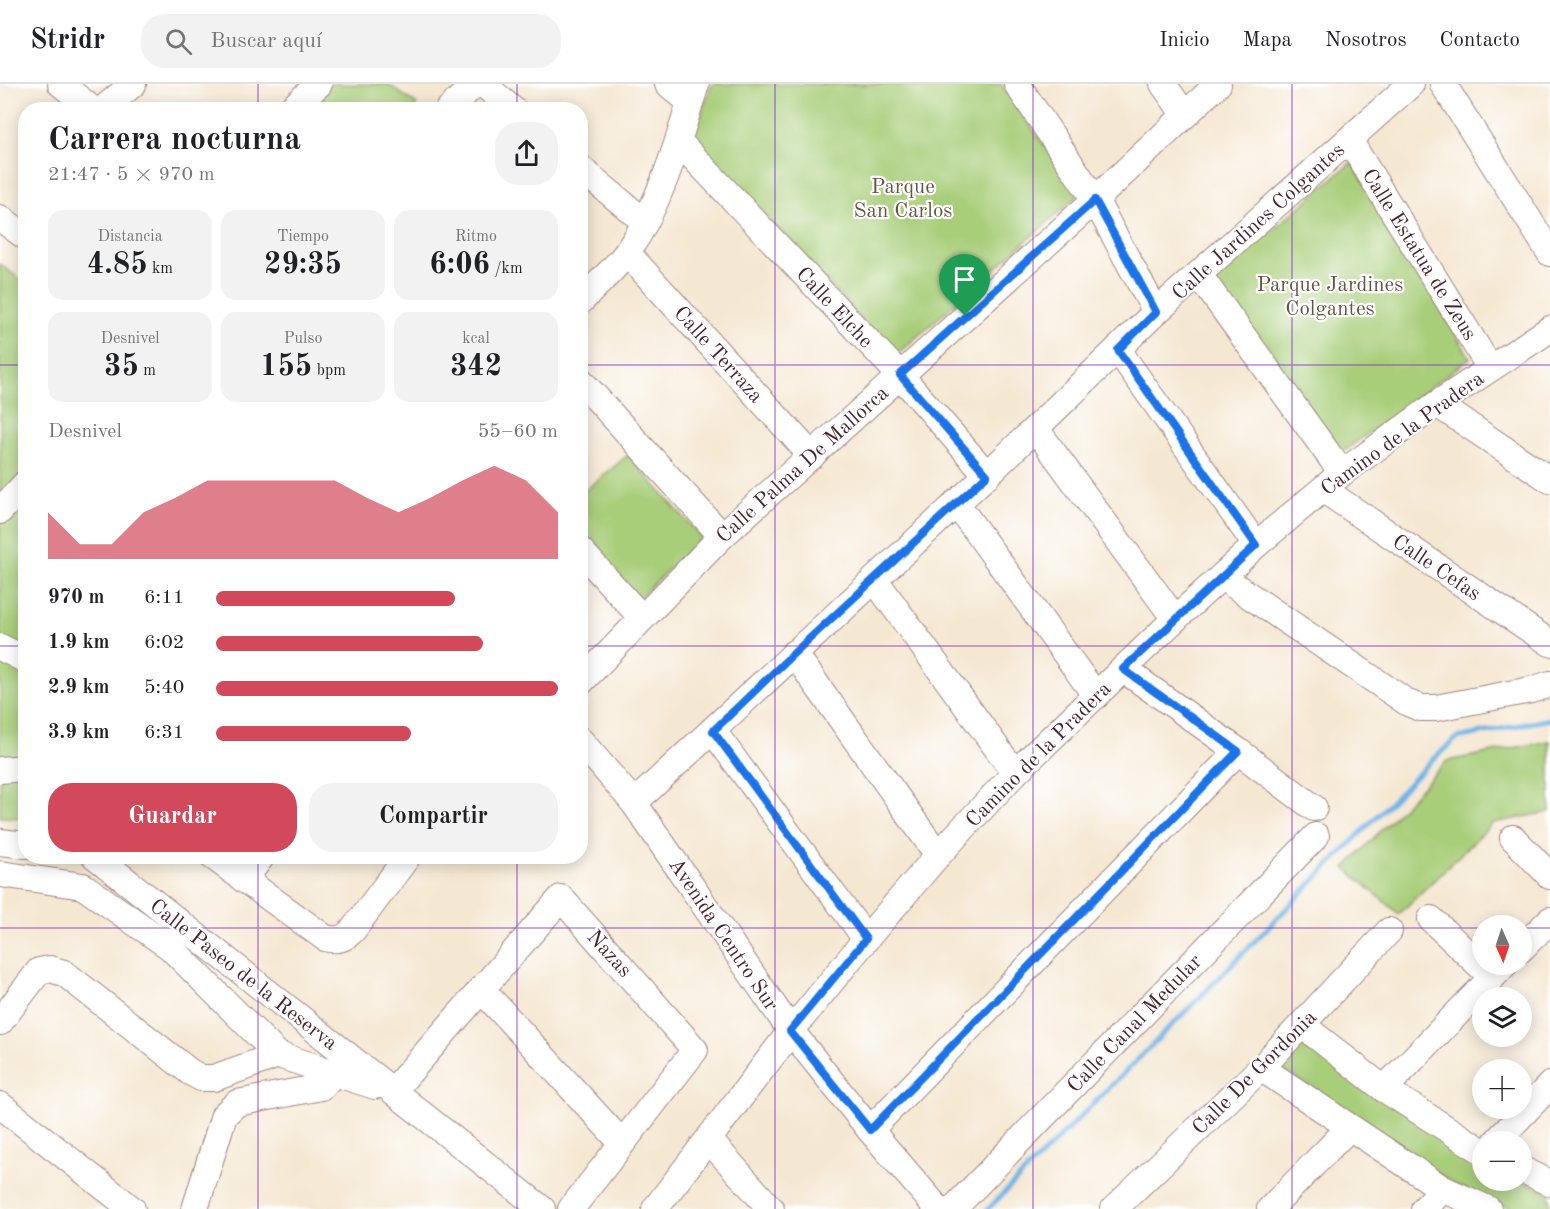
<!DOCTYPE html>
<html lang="es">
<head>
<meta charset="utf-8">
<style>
  :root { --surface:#fff; --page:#f2f2f2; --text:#202124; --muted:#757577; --line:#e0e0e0; --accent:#d1495b }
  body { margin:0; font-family:"Old Standard TT",serif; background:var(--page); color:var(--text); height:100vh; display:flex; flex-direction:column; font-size:22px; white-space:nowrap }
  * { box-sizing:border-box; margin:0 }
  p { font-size:20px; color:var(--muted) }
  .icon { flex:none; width:33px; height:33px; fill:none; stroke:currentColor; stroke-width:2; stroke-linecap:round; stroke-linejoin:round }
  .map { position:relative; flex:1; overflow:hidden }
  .drawer { position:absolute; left:18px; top:18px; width:570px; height:762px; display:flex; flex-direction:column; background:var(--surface); border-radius:24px; box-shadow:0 3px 15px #0003 }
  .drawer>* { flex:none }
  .needle { width:39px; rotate:177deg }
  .tools { position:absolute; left:1472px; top:831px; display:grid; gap:12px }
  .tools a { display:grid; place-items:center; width:60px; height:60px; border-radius:50%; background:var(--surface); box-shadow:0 3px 15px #0003; font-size:30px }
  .pin { position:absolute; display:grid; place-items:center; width:51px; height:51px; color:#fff; margin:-62px -26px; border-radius:50% 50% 50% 0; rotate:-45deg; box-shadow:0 0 6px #0007 }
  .pin .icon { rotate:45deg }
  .round { display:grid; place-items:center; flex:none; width:63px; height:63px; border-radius:24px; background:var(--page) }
  .headline { display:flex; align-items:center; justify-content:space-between; height:102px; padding:0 30px }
  h1 { font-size:33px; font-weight:600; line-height:45px }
  .figures { display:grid; grid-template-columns:repeat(3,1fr); gap:9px; height:102px; padding:6px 30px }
  .figures div { display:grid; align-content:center; border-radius:15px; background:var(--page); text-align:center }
  .figures b { font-size:30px; font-weight:600 }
  .figures small { font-size:16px; font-weight:400 }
  .figures p { font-size:16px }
  .chart { height:168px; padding:12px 30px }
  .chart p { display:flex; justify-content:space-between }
  .chart svg { width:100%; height:108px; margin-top:6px; fill:var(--accent); opacity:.7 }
  .button { display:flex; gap:12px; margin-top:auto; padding:12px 30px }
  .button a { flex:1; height:69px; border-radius:24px; background:var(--accent); color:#fff; font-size:24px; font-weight:600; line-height:69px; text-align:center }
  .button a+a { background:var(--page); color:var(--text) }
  ul { padding:0 30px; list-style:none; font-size:20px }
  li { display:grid; grid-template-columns:96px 72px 1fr; align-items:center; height:45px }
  li i { height:15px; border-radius:8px; background:var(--accent) }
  header { display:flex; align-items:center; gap:36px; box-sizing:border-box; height:84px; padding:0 30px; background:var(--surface); border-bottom:2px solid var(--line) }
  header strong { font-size:28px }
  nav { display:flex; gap:33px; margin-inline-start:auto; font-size:21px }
  .search { width:420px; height:54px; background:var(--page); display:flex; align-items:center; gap:15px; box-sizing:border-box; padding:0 21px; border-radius:24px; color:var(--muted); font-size:22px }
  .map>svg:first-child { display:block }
  .green { fill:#a8ce79; stroke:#797652; stroke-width:1.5 }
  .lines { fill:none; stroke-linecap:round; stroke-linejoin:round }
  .stream { stroke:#72b4e7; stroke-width:5 }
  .minor-casing { stroke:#a0847f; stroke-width:28 }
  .minor { stroke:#fff; stroke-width:26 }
  .route-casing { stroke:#fff; stroke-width:12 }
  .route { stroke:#1a73e8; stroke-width:8 }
  .grid { fill:none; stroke:#7b2cbf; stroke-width:1.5; stroke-opacity:0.55 }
  .labels { text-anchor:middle; stroke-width:4.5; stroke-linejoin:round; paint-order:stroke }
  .park-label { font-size:21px; fill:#665442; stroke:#fff }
  .street-label { font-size:21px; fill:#4a1f2b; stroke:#fff }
</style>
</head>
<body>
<header>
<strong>Stridr</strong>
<div class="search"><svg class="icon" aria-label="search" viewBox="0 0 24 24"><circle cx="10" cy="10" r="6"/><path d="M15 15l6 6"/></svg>Buscar aquí</div>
<nav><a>Inicio</a><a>Mapa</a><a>Nosotros</a><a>Contacto</a></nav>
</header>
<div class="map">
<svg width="1550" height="1125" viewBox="0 0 1550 1125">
  <rect width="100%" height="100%" fill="#fff"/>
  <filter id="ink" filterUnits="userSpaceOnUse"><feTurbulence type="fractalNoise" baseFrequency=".0167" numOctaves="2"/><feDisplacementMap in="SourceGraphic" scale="12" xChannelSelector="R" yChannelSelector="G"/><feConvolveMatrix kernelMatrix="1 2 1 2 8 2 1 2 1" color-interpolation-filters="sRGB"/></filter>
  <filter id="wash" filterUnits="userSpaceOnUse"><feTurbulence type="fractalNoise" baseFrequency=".008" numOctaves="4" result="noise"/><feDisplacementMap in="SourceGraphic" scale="24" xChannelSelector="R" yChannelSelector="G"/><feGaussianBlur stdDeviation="1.35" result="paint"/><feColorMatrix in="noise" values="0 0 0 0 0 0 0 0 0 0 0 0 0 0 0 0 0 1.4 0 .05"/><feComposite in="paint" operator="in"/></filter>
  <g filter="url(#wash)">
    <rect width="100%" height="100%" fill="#f5e8d3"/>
    <g class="green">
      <path d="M 327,0 L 388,0 L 417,21 L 413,26 L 298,26 Z"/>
      <path d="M 712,0 L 1001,0 L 1079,111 L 895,272 L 693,52 Z"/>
      <path d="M 1352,78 L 1470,274 L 1339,371 L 1211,199 Z"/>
      <path d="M 0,180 L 26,200 L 25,734 L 0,733 Z"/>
      <path d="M 628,371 L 702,454 L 638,515 L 581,451 L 580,411 Z"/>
      <path d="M 1550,657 L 1550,728 L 1493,739 L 1399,830 L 1345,784 L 1447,677 Z"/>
      <path d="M 1300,949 L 1482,1076 L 1482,1096 L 1521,1096 L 1550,1109 L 1550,1125 L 1512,1125 L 1455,1101 L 1272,978 Z"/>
    </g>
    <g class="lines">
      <path class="stream" d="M 988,1125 L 1198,915 L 1432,676 L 1457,654 L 1550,635"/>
    </g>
  </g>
  <g filter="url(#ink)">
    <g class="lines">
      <g class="minor-casing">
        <g id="minor">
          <path d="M 61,0 L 93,26"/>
          <path d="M 483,0 L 513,26"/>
          <path d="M 668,0 L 690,18"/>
          <path d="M 1017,0 L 1095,116 L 1156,228"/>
          <path d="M 1163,0 L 1185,31"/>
          <path d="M 1443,0 L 1550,169"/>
          <path d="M 102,26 L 133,0"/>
          <path d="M 290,26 L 319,0"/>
          <path d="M 448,26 L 475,0"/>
          <path d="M 1349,56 L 1490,284"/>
          <path d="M 679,58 L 900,291 L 987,391"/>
          <path d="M 580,84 L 645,138"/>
          <path d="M 0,134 L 26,153"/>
          <path d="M 627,169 L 812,372"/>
          <path d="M 1199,191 L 1342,389"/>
          <path d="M 580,218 C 596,201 615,185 628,167 C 662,117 678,57 696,0"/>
          <path d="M 1118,266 L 1256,461"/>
          <path d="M 580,296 L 722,452"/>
          <path d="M 1437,320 L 1550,396"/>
          <path d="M 1036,345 L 1175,535"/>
          <path d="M 1324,406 L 1550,559"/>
          <path d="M 956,419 L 1096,612"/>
          <path d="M 0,427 L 26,399"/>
          <path d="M 580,466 L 642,534"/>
          <path d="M 1222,493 L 1408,619 L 1420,624 L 1436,624 L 1531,606 L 1550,600"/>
          <path d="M 875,496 L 1015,689"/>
          <path d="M 0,563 L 26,576"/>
          <path d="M 794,569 L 938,771"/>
          <path d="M 1123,585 L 1238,667 L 1314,724"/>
          <path d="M 580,599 L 722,452 L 1095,116 L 1218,0"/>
          <path d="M 713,647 L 866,855"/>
          <path d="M 580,656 L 634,719 L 791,947 L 870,1046 L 938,1125"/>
          <path d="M 0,686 L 26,684"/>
          <path d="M 634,719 L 987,391 L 1156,228 L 1411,0"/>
          <path d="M 1513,754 L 1550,792"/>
          <path d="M 0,758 L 26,761"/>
          <path d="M 95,772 L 542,1125"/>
          <path d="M 212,772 L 325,854 C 338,857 344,855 353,846 L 408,772"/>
          <path d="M 0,790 L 83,802 L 170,863 L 278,971 L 375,1002"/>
          <path d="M 244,796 L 262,772"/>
          <path d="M 1431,835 L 1492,893"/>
          <path d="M 1521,865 L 1550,836"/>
          <path d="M 481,905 L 622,1059"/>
          <path d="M 0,938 L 39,887 L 50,885 L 64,889 L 190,988 L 201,994 L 214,994 L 278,971"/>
          <path d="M 1302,941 L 1384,1005 L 1482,1067"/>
          <path d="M 1261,984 L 1443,1105 L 1488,1125"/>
          <path d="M 1384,1005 L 1505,880"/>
          <path d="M 393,1007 L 561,814 L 695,966 L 571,1125"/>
          <path d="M 0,1021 L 132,1125"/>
          <path d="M 870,1046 L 1238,667"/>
          <path d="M 709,1056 L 771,1125"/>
          <path d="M 1496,1058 L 1550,1001"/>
          <path d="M 1521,1085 L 1550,1099"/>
          <path d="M 195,1125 L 224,1031 L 237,1019 L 321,1003 L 335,989"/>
          <path d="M 655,1125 L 791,947 L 866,855 L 938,771 L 1015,689 L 1175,535 L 1256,461 L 1342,389 L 1437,320 L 1550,245"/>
          <path d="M 953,1125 L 1316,752"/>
          <path d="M 1114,1125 L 1261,984 L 1389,847"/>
          <path d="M 1270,1125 L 1349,1044"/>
          <path d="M 1424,1125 L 1443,1105"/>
        </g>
      </g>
      <use href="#minor" class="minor"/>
    </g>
  </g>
  <g class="lines" filter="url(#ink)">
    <g class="route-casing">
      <path id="route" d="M 1095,116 L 1156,228 L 1118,266 L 1256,461 L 1123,585 L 1238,667 L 870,1046 L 790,947 L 866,855 L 713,647 L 794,569 L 987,391 L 900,291 Z"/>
    </g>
    <use href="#route" class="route"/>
  </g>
  <path class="grid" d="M 258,0 L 258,26M 517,0 L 517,26M 775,0 L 775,1125M 1033,0 L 1033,1125M 1292,0 L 1292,1125M 0,281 L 26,281M 580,281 L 1550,281M 0,562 L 26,562M 580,562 L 1550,562M 258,772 L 258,1125M 517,772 L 517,1125M 0,844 L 1482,844M 1521,844 L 1550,844"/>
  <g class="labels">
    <g class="park-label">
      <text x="903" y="109">Parque<tspan x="903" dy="24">San Carlos</tspan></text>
      <text x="1330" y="207">Parque Jardines<tspan x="1330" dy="24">Colgantes</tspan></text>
    </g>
    <g class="street-label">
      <text transform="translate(1258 137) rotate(-42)" y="7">Calle Jardines Colgantes</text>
      <text transform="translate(1420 170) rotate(58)" y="7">Calle Estatua de Zeus</text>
      <text transform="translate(835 223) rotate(47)" y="7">Calle Elche</text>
      <text transform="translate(719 270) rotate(48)" y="7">Calle Terraza</text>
      <text transform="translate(1402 349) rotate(-36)" y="7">Camino de la Pradera</text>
      <text transform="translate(802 380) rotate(-42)" y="7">Calle Palma De Mallorca</text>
      <text transform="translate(1437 483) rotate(34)" y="7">Calle Cefas</text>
      <text transform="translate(1038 670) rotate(-45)" y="7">Camino de la Pradera</text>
      <text transform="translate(724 850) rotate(56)" y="7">Avenida Centro Sur</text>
      <text transform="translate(610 869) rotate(48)" y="7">Nazas</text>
      <text transform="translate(244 890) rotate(38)" y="7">Calle Paseo de la Reserva</text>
      <text transform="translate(1134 939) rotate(-46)" y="7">Calle Canal Medular</text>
      <text transform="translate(1254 988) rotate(-45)" y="7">Calle De Gordonia</text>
    </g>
  </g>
</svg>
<div class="tools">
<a><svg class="needle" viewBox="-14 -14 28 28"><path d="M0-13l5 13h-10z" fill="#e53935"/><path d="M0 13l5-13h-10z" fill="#757577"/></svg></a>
<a><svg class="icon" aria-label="layers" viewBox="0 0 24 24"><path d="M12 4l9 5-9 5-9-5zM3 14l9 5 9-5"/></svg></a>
<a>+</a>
<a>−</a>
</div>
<div class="pin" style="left:965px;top:232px;background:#1e9e55"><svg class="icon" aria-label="arrive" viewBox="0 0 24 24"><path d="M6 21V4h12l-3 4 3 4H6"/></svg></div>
<section class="drawer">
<div class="headline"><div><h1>Carrera nocturna</h1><p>21:47 · 5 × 970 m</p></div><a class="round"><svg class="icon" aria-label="share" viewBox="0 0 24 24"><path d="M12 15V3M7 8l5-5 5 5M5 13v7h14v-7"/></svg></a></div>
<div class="figures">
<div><p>Distancia</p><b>4.85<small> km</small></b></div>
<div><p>Tiempo</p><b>29:35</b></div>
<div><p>Ritmo</p><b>6:06<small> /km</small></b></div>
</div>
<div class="figures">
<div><p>Desnivel</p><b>35<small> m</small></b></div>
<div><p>Pulso</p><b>155<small> bpm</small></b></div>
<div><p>kcal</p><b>342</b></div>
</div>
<div class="chart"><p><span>Desnivel</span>55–60 m</p>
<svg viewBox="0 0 160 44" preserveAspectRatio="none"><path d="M0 44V25L10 38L20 38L30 25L40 19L50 12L60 12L70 12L80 12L90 12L100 19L110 25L120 19L130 12L140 6L150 12L160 25V44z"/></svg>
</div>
<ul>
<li><b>970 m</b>6:11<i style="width:70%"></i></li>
<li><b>1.9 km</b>6:02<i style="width:78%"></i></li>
<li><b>2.9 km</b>5:40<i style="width:100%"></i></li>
<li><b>3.9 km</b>6:31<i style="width:57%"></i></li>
</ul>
<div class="button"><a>Guardar</a><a>Compartir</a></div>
</section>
</div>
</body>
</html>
